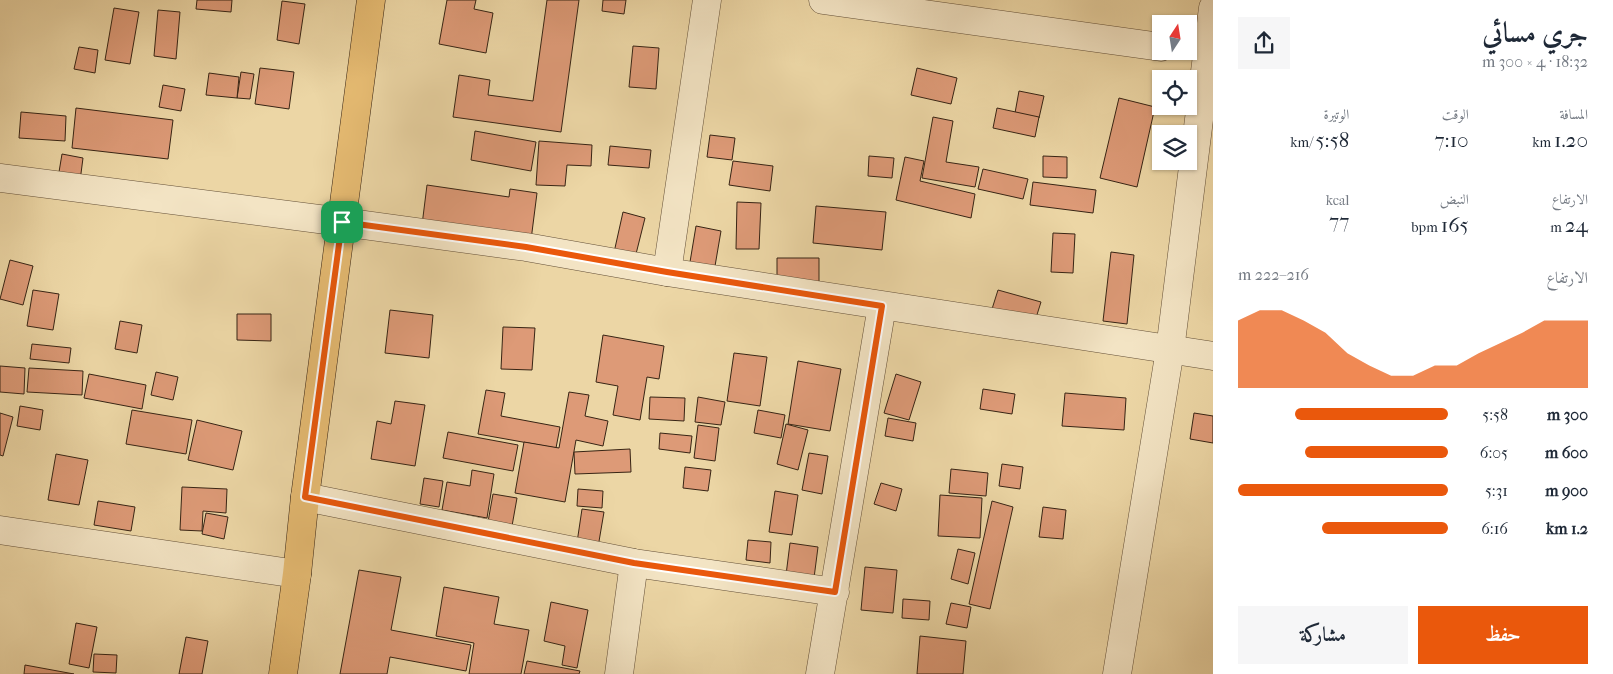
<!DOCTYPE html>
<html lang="ar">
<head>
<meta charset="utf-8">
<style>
  :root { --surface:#fff; --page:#f6f6f7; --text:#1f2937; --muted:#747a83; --accent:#ea580c }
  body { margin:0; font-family:"IM FELL French Canon",Amiri,serif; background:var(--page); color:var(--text); direction:rtl; height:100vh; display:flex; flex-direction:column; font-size:19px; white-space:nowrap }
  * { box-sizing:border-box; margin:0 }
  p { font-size:16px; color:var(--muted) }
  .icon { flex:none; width:28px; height:28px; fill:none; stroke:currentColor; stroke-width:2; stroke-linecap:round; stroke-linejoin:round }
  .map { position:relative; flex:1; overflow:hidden; direction:ltr }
  .sheet { display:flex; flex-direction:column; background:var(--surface); width:400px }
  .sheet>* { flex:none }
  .needle { width:32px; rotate:12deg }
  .fabs { position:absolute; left:1152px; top:15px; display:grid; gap:10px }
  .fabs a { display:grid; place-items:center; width:45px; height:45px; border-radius:0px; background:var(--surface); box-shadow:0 1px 4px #0004; font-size:25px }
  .pin { position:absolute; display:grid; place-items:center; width:42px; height:42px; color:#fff; margin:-21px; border-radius:10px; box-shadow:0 2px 8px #0006 }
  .round { display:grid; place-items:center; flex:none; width:52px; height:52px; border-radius:0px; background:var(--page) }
  .summary { display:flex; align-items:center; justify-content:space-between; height:85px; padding:0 25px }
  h1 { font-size:28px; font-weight:600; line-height:38px }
  .figures { display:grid; grid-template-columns:repeat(3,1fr); gap:8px; height:85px; padding:5px 25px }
  .figures div { display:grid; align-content:center }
  .figures b { font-size:21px; font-weight:600 }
  .figures small { font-size:14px; font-weight:400 }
  .figures p { font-size:14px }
  .chart { height:140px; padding:10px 25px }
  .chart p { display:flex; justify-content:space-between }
  .chart svg { width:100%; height:90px; margin-top:5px; fill:var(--accent); opacity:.7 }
  .cta { display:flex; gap:10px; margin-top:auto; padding:10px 25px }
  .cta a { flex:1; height:58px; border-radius:0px; background:var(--accent); color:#fff; font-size:20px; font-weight:600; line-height:58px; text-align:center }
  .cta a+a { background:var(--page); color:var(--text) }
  ul { padding:0 25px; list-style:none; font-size:16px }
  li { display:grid; grid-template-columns:80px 60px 1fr; align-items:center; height:38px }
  li i { height:12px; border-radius:6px; background:var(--accent) }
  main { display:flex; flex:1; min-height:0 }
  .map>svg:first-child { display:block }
  .building { fill:#dd9a77; stroke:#372414 }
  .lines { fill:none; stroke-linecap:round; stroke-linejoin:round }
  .minor-casing { stroke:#645038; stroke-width:29 }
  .major-casing { stroke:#372414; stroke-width:29 }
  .minor { stroke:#f3e4c4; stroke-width:28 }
  .major { stroke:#e6bb72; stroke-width:28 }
  .route-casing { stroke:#fff; stroke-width:10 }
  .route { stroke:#ea580c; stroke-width:6 }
</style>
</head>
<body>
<main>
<section class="sheet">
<div class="summary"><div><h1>جري مسائي</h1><p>18:32 · 4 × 300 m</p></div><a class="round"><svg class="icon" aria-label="share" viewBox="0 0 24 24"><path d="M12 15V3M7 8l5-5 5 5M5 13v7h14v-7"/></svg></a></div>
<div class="figures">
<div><p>المسافة</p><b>1.20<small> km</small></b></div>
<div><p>الوقت</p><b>7:10</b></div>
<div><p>الوتيرة</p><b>5:58<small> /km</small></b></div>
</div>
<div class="figures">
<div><p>الارتفاع</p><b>24<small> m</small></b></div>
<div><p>النبض</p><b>165<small> bpm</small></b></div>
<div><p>kcal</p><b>77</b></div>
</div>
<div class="chart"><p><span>الارتفاع</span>216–222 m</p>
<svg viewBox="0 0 160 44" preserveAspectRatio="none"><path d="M0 44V11L10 6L20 6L30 11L40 17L50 27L60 33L70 38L80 38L90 33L100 33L110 27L120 22L130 17L140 11L150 11L160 11V44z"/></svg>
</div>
<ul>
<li><b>300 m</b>5:58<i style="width:73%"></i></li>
<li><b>600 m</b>6:05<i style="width:68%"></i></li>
<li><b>900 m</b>5:31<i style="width:100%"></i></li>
<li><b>1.2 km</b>6:16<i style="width:60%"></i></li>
</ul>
<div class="cta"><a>حفظ</a><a>مشاركة</a></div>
</section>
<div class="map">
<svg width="1213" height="674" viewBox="0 0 1213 674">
  <rect width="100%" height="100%" fill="#ecd6a5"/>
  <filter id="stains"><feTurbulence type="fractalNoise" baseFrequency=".004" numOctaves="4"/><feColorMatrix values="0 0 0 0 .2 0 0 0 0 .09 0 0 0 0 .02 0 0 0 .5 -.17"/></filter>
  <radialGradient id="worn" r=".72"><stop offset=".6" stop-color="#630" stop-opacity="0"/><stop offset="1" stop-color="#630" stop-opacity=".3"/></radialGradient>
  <g class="building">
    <path d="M 197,0 L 232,0 L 231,12 L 196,9 Z"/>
    <path d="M 447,0 L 476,0 L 474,9 L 493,13 L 486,53 L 439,44 Z"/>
    <path d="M 547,0 L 579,0 L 561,132 L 453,117 L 459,75 L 490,80 L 488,95 L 533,101 Z"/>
    <path d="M 603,0 L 626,0 L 624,14 L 602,11 Z"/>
    <path d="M 282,1 L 305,4 L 299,44 L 277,40 Z"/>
    <path d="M 114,8 L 139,12 L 130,64 L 105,60 Z"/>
    <path d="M 158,10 L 180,12 L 176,59 L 154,56 Z"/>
    <path d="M 633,46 L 659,48 L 656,89 L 629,87 Z"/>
    <path d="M 79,47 L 98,50 L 95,73 L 74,69 Z"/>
    <path d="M 260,68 L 294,72 L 289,109 L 255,104 Z"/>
    <path d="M 917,68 L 957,78 L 951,104 L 911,95 Z"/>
    <path d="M 241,72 L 254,74 L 250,99 L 237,98 Z"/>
    <path d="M 209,73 L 239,77 L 237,98 L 206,95 Z"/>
    <path d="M 163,85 L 185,89 L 181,111 L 159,107 Z"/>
    <path d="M 1019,91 L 1044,96 L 1039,118 L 1015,113 Z"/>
    <path d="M 1119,98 L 1155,107 L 1137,187 L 1100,178 Z"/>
    <path d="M 76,108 L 173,120 L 168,159 L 72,148 Z"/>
    <path d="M 997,108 L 1039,117 L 1035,137 L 993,128 Z"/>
    <path d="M 21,112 L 66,116 L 65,141 L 19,138 Z"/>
    <path d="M 933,117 L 953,121 L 946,162 L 979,167 L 975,187 L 922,178 Z"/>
    <path d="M 475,131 L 536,142 L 531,171 L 471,160 Z"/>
    <path d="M 710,135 L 735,138 L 732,160 L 707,157 Z"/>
    <path d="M 539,141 L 592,145 L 591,166 L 567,165 L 565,186 L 536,185 Z"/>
    <path d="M 610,146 L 651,150 L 649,168 L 608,165 Z"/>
    <path d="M 62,154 L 83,158 L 80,181 L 58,178 Z"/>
    <path d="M 869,156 L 894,158 L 892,178 L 868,176 Z"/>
    <path d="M 1043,156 L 1067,157 L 1067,178 L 1043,177 Z"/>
    <path d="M 905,157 L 924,161 L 920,181 L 975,194 L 971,218 L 896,200 Z"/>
    <path d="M 733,161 L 773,166 L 770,191 L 729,185 Z"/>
    <path d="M 983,169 L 1028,179 L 1023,199 L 978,189 Z"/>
    <path d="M 1033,182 L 1096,190 L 1093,213 L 1030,205 Z"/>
    <path d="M 427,185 L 509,197 L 510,189 L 537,193 L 531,240 L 422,225 Z"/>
    <path d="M 737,202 L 761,203 L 759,249 L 736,249 Z"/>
    <path d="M 816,206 L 886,212 L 882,250 L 813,243 Z"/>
    <path d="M 623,212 L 645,218 L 634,262 L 613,257 Z"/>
    <path d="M 696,226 L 721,231 L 714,272 L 689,268 Z"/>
    <path d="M 1053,233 L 1075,234 L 1073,273 L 1051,272 Z"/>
    <path d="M 1111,252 L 1134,255 L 1127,324 L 1103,321 Z"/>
    <path d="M 777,258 L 819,258 L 819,282 L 777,281 Z"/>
    <path d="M 10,260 L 33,266 L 23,305 L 0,299 Z"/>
    <path d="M 33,290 L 59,294 L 53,330 L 27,326 Z"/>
    <path d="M 998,290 L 1041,302 L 1035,321 L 992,309 Z"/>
    <path d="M 390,310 L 433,315 L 429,358 L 385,353 Z"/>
    <path d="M 237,314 L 271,314 L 271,341 L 237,340 Z"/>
    <path d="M 120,321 L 142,325 L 137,353 L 115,349 Z"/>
    <path d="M 503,327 L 535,328 L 532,370 L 501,369 Z"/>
    <path d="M 603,335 L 664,346 L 659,379 L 647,377 L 640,420 L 613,415 L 618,386 L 596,382 Z"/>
    <path d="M 32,344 L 71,348 L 69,363 L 30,359 Z"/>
    <path d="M 734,353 L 767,357 L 760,406 L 727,401 Z"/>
    <path d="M 798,361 L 841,369 L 830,431 L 788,424 Z"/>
    <path d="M 0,366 L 25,368 L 24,394 L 0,392 Z"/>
    <path d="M 29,368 L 83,371 L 82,395 L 27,392 Z"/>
    <path d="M 156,372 L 178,377 L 173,400 L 151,395 Z"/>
    <path d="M 89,374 L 146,385 L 142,409 L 84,398 Z"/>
    <path d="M 896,374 L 921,382 L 909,420 L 884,413 Z"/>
    <path d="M 983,389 L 1015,394 L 1012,414 L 980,409 Z"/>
    <path d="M 486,390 L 505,393 L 501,416 L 560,427 L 556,448 L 478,434 Z"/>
    <path d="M 569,392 L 589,395 L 585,416 L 608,421 L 603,446 L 576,440 L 565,502 L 515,493 L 524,442 L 559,448 Z"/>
    <path d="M 1065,393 L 1126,398 L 1124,430 L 1062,426 Z"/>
    <path d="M 650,397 L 685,398 L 684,421 L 649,419 Z"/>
    <path d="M 698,397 L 725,402 L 721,425 L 695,422 Z"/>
    <path d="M 395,401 L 425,405 L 415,466 L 371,459 L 377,421 L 391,424 Z"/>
    <path d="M 20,406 L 43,410 L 40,430 L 17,426 Z"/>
    <path d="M 132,410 L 192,420 L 186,454 L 126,444 Z"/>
    <path d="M 758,410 L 785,415 L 781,438 L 754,433 Z"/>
    <path d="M 0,413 L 13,417 L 3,456 L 0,455 Z"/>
    <path d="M 1194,413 L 1213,416 L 1213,443 L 1190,439 Z"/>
    <path d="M 888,418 L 916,423 L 913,441 L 885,436 Z"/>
    <path d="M 197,420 L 242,431 L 233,470 L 188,460 Z"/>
    <path d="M 786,424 L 808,430 L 798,470 L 777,464 Z"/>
    <path d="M 698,425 L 719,428 L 715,461 L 694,458 Z"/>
    <path d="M 448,432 L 518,445 L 513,471 L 443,458 Z"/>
    <path d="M 660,433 L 692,436 L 690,453 L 659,449 Z"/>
    <path d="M 630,449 L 631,472 L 575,474 L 574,452 Z"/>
    <path d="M 809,453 L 828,456 L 822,494 L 802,490 Z"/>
    <path d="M 56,454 L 88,460 L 79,505 L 48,500 Z"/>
    <path d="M 1002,464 L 1023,467 L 1020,489 L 999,486 Z"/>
    <path d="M 685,467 L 711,470 L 708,491 L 683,488 Z"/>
    <path d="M 951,469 L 988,473 L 986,496 L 949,493 Z"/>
    <path d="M 472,470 L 494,474 L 487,518 L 442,510 L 447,482 L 470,486 Z"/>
    <path d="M 424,478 L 443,481 L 439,507 L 420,504 Z"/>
    <path d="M 881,483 L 902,489 L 896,511 L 874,504 Z"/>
    <path d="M 182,487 L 227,489 L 226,513 L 203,511 L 202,531 L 180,530 Z"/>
    <path d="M 578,489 L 603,491 L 602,508 L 577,506 Z"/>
    <path d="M 775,491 L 798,495 L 792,535 L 769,532 Z"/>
    <path d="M 493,494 L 517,498 L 512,526 L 488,522 Z"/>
    <path d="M 940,495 L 982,498 L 980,538 L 938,536 Z"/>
    <path d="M 98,501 L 135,507 L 131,531 L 94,525 Z"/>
    <path d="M 992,501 L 1013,507 L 990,609 L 969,604 Z"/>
    <path d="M 1043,507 L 1066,510 L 1063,539 L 1039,537 Z"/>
    <path d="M 582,509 L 604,512 L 596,559 L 575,556 Z"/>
    <path d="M 206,513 L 228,517 L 224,539 L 202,534 Z"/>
    <path d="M 748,540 L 771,542 L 770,563 L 746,560 Z"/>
    <path d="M 790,543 L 818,547 L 814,578 L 786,575 Z"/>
    <path d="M 958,549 L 975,553 L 968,584 L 951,579 Z"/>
    <path d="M 865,567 L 897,570 L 893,613 L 861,610 Z"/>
    <path d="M 359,570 L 401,577 L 391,630 L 471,645 L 466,671 L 390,657 L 387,674 L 340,674 Z"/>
    <path d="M 444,587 L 499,597 L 494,624 L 529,630 L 521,674 L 469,674 L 474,643 L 436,636 Z"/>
    <path d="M 903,599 L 930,601 L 929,620 L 902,618 Z"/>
    <path d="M 551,602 L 588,610 L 577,668 L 562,665 L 565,646 L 544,641 Z"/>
    <path d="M 951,603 L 971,607 L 967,628 L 946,624 Z"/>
    <path d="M 76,623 L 97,627 L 89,668 L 69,664 Z"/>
    <path d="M 920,636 L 966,641 L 963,674 L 917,674 Z"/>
    <path d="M 186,637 L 208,641 L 202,674 L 179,674 Z"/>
    <path d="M 94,654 L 117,655 L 116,673 L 93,672 Z"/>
    <path d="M 527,661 L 580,671 L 579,674 L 524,674 Z"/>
    <path d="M 25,665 L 74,674 L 24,674 Z"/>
  </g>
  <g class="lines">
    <g class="minor-casing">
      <g id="minor">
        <path d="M 823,0 L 1161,47"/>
        <path d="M 0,178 L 342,222 L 526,247 L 667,272 L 1213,356"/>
        <path d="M 667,272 L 707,0"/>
        <path d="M 305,497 L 634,563 L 835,592"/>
        <path d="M 0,530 L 297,574"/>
        <path d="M 619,674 L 634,563"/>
        <path d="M 820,674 L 882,306"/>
        <path d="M 1117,674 L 1170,350 L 1213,8"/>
      </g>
    </g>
    <g class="major-casing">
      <path id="major" d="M 283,674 L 297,574 L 305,497 L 371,0"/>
    </g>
    <use href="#minor" class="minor"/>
    <use href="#major" class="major"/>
  </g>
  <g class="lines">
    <g class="route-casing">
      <path id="route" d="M 342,222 L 526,247 L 667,272 L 882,306 L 835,592 L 634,563 L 305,497 Z"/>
    </g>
    <use href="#route" class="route"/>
  </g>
  <rect width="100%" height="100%" filter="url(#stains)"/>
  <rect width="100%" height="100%" fill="url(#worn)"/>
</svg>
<div class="fabs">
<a><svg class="needle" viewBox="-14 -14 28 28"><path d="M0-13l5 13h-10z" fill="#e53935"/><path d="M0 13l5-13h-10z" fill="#747a83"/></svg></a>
<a><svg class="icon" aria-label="locate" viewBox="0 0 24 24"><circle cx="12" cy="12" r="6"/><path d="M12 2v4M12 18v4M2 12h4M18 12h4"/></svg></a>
<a><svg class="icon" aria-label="layers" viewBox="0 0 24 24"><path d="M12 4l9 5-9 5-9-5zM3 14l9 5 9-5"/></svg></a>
</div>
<div class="pin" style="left:342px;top:222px;background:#1e9e55"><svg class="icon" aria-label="arrive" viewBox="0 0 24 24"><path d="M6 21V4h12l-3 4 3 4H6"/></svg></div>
</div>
</main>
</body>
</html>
